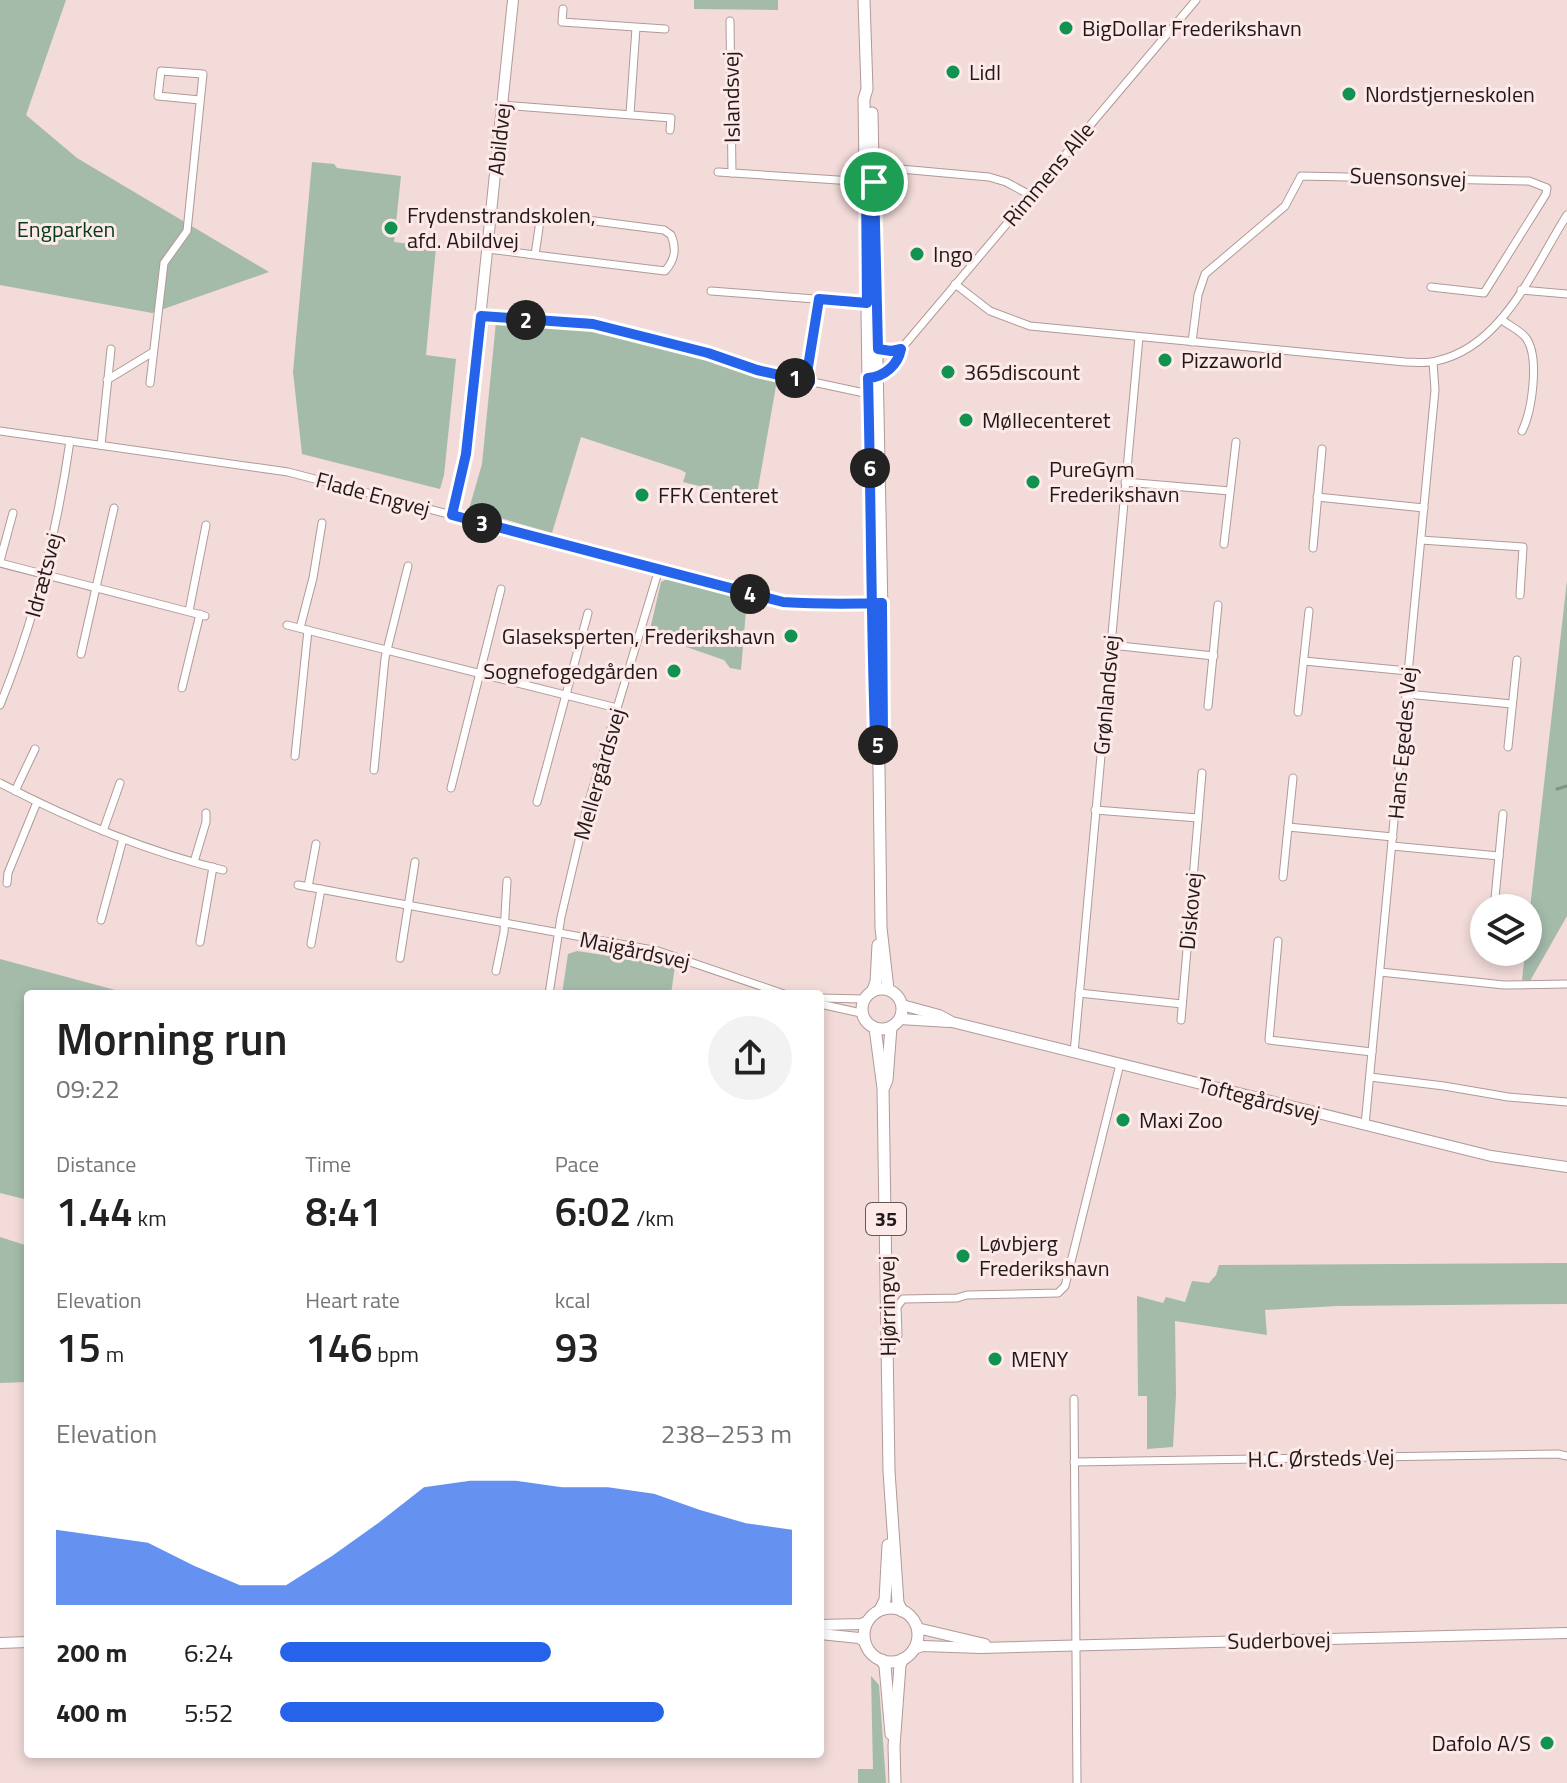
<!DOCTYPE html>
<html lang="en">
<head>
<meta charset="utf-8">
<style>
  :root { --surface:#fff; --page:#f2f2f2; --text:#222; --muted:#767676; --accent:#2563eb }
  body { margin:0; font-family:"Titillium Web",sans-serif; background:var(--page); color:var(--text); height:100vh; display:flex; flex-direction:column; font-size:30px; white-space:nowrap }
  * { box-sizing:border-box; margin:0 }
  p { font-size:26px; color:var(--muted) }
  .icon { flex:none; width:44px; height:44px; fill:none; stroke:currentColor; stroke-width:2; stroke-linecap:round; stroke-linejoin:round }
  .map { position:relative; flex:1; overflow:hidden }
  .side { position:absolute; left:24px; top:990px; width:800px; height:768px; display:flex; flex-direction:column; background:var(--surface); border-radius:8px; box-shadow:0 4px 12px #0003 }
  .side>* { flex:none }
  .controls { position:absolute; left:1470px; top:894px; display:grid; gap:16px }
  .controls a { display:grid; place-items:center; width:72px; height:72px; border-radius:50%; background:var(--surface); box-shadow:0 4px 12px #0003; font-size:40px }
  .pin { position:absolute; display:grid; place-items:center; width:68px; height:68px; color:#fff; margin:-34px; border:4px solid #fff; border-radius:50%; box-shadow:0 2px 8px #0007 }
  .km { position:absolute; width:40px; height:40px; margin:-20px; border-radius:50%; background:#222; color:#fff; font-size:22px; line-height:40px; text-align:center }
  .round { display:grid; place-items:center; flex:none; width:84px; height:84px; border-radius:42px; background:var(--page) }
  .head { display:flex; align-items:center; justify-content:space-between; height:136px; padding:0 32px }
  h1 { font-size:44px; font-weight:600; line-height:60px }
  .metrics { display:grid; grid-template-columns:repeat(3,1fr); gap:12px; height:136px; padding:8px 32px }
  .metrics div { display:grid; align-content:center }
  .metrics b { font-size:40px; font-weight:600 }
  .metrics small { font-size:22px; font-weight:400 }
  .metrics p { font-size:22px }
  .chart { height:224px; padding:16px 32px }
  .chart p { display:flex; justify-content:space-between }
  .chart svg { width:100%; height:144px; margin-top:8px; fill:var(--accent); opacity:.7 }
  ul { padding:0 32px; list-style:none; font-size:26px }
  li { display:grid; grid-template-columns:128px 96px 1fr; align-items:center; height:60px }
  li i { height:20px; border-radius:10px; background:var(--accent) }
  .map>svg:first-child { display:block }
  .green { fill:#a4bbaa }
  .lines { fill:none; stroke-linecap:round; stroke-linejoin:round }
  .stream { stroke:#789680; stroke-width:3 }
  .street-casing { stroke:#b09a98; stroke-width:9 }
  .secondary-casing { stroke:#b09a98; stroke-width:12 }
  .primary-casing { stroke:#b09a98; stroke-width:13 }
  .street { stroke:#fff; stroke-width:7 }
  .secondary { stroke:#fff; stroke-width:10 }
  .primary { stroke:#fff; stroke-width:11 }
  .route-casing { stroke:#fff; stroke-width:16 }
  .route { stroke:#2563eb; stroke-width:10 }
  .poi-dot { fill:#119250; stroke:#fce9e8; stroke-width:3 }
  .labels { text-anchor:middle; stroke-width:6; stroke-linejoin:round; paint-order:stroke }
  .shield { fill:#fce9e8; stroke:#635757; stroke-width:2 }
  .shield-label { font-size:20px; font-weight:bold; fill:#211919 }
  .poi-label { font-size:22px; fill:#211919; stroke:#fce9e8; text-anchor:start }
  .street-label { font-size:22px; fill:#211919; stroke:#fce9e8 }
  .park-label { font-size:22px; fill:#043b1d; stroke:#fce9e8 }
</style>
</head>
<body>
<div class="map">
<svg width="1567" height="1783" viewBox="0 0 1567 1783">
  <rect width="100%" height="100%" fill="#f2dbd9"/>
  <g class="green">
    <path d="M 0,0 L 66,0 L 26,115 L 77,158 L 269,272 L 152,313 L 0,285 Z"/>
    <path d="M 694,0 L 778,0 L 778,10 L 694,9 Z"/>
    <path d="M 312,162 L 334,164 L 337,168 L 401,176 L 394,242 L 436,247 L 426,355 L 456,359 L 444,475 L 440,489 L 302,454 L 293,372 Z"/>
    <path d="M 496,322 L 601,331 L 708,357 L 777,380 L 756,500 L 683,482 L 686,473 L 681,470 L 581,437 L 552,533 L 469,509 L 482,464 Z"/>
    <path d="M 667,579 L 747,599 L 741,670 L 730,668 L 724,660 L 649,634 L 661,582 Z"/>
    <path d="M 1567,580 L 1567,916 L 1530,981 L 1522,980 L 1525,952 L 1528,952 L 1528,926 Z"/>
    <path d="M 577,951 L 675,966 L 671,994 L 562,994 L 568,954 Z"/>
    <path d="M 0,959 L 130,994 L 28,994 L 28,1200 L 0,1193 Z"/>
    <path d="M 0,1237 L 28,1246 L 28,1382 L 0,1383 Z"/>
    <path d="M 1567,1263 L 1567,1304 L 1337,1306 L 1265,1310 L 1267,1335 L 1175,1321 L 1176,1395 L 1173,1447 L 1147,1449 L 1147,1396 L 1138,1396 L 1137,1296 L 1163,1303 L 1166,1297 L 1185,1302 L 1192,1281 L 1209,1283 L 1216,1275 L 1219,1265 Z"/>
    <path d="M 871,1676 L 879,1685 L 886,1783 L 858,1783 L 858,1769 L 873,1769 Z"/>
  </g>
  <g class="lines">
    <path class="stream" d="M 1557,789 L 1567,786"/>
    <g class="street-casing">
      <g id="street">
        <path d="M 563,9 L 562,22 L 665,29"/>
        <path d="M 730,21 L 732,173"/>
        <path d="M 502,105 L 671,118 L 670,130"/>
        <path d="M 630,114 L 636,28"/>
        <path d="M 878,167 L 989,177 L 1006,182 L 1030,195"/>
        <path d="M 718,172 L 868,182"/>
        <path d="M 488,249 L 535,255 L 541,214 L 664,230 L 671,235 C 677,249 675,260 665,271 L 535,255"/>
        <path d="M 955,284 L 990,311 L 1030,326 L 1405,362 C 1415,362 1426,364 1436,361 C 1503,347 1534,267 1567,215"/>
        <path d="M 1521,290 L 1567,294"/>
        <path d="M 711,291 L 868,303"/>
        <path d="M 481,316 L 593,324 L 708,353 L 757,370 L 869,394"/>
        <path d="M 1501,319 C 1509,326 1520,330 1526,338 C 1540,357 1532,411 1522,431"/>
        <path d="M 1192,342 L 1198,295 L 1205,274 L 1285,206 L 1301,176 L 1529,181 L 1547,188 L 1546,194 L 1484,293 L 1431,287"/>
        <path d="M 876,349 L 891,351 L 901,349"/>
        <path d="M 875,377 C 886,375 899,361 901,349 L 1196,0"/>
        <path d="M 107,380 L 153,352"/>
        <path d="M 810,382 L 807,373 L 819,299"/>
        <path d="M 150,383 L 164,263 L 187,231 L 203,74 L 161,71 L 158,96 L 200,100"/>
        <path d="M 0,431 L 288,472 L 783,602 L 815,604 L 874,603"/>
        <path d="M 101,445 L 111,349"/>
        <path d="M 1125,482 L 1230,491"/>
        <path d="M 1317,497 L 1424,508"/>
        <path d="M 1421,540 L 1523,547 L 1520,595"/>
        <path d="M 1224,544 L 1236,442"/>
        <path d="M 1313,548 L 1322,449"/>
        <path d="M 0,561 L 13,513"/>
        <path d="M 0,563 L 205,616"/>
        <path d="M 189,611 L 206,525"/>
        <path d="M 287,625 L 617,708"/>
        <path d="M 300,628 L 313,578 L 322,523"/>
        <path d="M 1111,645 L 1214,656"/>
        <path d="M 81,654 L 114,508"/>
        <path d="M 1304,661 L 1408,671"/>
        <path d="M 182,688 L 200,614"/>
        <path d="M 1406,694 L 1512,704"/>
        <path d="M 0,705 C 35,619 57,532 70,441"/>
        <path d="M 1208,706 L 1218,605"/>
        <path d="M 1298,712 L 1309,611"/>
        <path d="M 1508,747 L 1517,660"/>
        <path d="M 295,756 L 308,630"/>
        <path d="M 374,770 L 385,658 L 408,566"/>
        <path d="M 0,783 C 71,820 145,851 223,870"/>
        <path d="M 451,788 L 501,589"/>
        <path d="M 15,791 L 35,749"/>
        <path d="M 537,802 L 588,613"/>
        <path d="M 1095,810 L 1198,818"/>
        <path d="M 1288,827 L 1393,837"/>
        <path d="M 103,831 L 120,783"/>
        <path d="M 1392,846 L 1499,856"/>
        <path d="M 194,862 L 206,822 L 206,813"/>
        <path d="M 1283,877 L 1293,778"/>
        <path d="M 7,883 L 8,873 L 37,802"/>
        <path d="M 298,885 L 658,951 L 784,994"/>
        <path d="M 308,887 L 316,844"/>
        <path d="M 1495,898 L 1503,814"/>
        <path d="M 101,920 L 123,839"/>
        <path d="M 1278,941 L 1269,1040 L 1372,1052"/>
        <path d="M 200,942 L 213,867"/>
        <path d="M 311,944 L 321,889"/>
        <path d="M 400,958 L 415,862"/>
        <path d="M 496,971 L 504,932 L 507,881"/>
        <path d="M 1380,972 L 1504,985 L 1567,984"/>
        <path d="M 1079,993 L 1182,1004"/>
        <path d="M 549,994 L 561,917 L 586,811 L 659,569"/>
        <path d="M 820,998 L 863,999"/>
        <path d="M 820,1004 L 861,1013"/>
        <path d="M 1181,1020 L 1202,773"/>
        <path d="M 1074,1053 L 1139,337"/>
        <path d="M 1370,1077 L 1444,1086 L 1508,1097 L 1567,1102"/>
        <path d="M 1365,1125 L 1435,390 L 1433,362"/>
        <path d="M 889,1350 L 898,1335 L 897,1307 L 903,1299 L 957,1298 L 967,1295 L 1058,1293 L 1065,1286 L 1120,1064"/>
        <path d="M 1074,1399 L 1077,1783"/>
        <path d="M 1074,1462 L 1558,1454 L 1567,1456"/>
      </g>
    </g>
    <g class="secondary-casing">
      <g id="secondary">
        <path d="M 452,515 L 466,454 L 513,0"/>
        <path d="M 902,1005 L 939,1015 L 952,1022 L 1491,1156 L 1567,1167"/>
        <path d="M 900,1019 L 949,1022"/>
        <path d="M 820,1625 L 861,1624 L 868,1621"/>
        <path d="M 917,1628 L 985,1644"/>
        <path d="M 820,1634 L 859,1638 L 865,1642"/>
        <path d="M 0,1643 L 28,1642"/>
        <path d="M 914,1649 L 922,1646 L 981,1648 L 1567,1633"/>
      </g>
    </g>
    <g class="primary-casing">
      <g id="primary">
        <path d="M 864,0 L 867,89 L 864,99 L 872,662 L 879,768 L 881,928 L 888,989"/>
        <path d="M 872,113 L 883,662 L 883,736 L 878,746"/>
        <circle cx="882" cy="1009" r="20"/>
        <path d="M 873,990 L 876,982 L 878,945"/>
        <path d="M 875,1028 L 883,1088 L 889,1471 L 898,1603 L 902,1611"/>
        <path d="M 884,1087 L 887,1080 L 891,1027"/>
        <circle cx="891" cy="1635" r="27"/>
        <path d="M 880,1610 L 885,1600 L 888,1545"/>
        <path d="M 882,1660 L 885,1666 L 891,1734"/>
        <path d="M 895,1783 L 894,1746 L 900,1665 L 903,1659"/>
      </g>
    </g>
    <use href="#street" class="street"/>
    <use href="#secondary" class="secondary"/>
    <use href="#primary" class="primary"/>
  </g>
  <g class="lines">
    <g class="route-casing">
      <path id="route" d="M 874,182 L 866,181 L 867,303 L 819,299 L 807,373 L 810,382 L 757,370 L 708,353 L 593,324 L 481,316 L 466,454 L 452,515 L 783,602 C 816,604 849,604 882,603 L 883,736 L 878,746 L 875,735 C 871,616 871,497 868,378 C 884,377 898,365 901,349 L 891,351 L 878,349 L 874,182"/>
    </g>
    <use href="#route" class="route"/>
  </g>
  <g class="poi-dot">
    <circle cx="1066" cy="28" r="8"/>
    <circle cx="953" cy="72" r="8"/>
    <circle cx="1349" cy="94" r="8"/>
    <circle cx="391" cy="228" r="8"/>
    <circle cx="917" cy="254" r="8"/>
    <circle cx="1165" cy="360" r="8"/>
    <circle cx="948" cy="372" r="8"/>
    <circle cx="966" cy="420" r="8"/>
    <circle cx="1033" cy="482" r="8"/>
    <circle cx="642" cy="495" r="8"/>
    <circle cx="791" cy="636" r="8"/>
    <circle cx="674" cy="671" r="8"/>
    <circle cx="1123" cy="1120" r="8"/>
    <circle cx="963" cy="1256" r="8"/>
    <circle cx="995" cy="1359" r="8"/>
    <circle cx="1547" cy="1743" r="8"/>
  </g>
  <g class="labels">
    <rect class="shield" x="866" y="1203" width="40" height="32" rx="6"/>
    <g class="shield-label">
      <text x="886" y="1226">35</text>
    </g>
    <g class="poi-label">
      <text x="1082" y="36">BigDollar Frederikshavn</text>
      <text x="969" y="80">Lidl</text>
      <text x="1365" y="102">Nordstjerneskolen</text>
      <text x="407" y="223">Frydenstrandskolen,<tspan x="407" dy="25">afd. Abildvej</tspan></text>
      <text x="933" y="262">Ingo</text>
      <text x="1181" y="368">Pizzaworld</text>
      <text x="964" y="380">365discount</text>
      <text x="982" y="428">Møllecenteret</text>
      <text x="1049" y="477">PureGym<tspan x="1049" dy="25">Frederikshavn</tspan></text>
      <text x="658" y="503">FFK Centeret</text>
      <text x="775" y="644" text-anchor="end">Glaseksperten, Frederikshavn</text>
      <text x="658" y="679" text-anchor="end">Sognefogedgården</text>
      <text x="1139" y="1128">Maxi Zoo</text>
      <text x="979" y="1251">Løvbjerg<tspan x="979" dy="25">Frederikshavn</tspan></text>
      <text x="1011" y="1367">MENY</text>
      <text x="1531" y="1751" text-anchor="end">Dafolo A/S</text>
    </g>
    <g class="street-label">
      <text transform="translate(731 97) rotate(-91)" y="8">Islandsvej</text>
      <text transform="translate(499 139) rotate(-84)" y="8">Abildvej</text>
      <text transform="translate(1048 174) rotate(-50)" y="8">Rimmens Alle</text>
      <text transform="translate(1408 177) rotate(2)" y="8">Suensonsvej</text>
      <text transform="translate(373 494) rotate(15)" y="8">Flade Engvej</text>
      <text transform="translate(43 575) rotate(-75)" y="8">Idrætsvej</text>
      <text transform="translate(1106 695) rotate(-85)" y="8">Grønlandsvej</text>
      <text transform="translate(1402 743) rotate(-85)" y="8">Hans Egedes Vej</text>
      <text transform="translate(599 774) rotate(-74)" y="8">Mellergårdsvej</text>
      <text transform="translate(1190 911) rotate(-85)" y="8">Diskovej</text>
      <text transform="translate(635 950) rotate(12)" y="8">Maigårdsvej</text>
      <text transform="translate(1259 1099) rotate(14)" y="8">Toftegårdsvej</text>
      <text transform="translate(887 1306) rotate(-91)" y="8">Hjørringvej</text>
      <text transform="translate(1321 1458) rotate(-1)" y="8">H.C. Ørsteds Vej</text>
      <text transform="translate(1279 1640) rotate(-1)" y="8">Suderbovej</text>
    </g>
    <g class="park-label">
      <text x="66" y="237">Engparken</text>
    </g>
  </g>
</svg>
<div class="controls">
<a><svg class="icon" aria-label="layers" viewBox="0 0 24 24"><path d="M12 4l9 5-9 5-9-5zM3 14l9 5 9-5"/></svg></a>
</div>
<div class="pin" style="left:874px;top:182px;background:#1e9e55"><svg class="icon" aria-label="arrive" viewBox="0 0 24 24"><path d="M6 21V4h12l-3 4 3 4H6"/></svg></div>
<b class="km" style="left:795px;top:378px">1</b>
<b class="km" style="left:526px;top:320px">2</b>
<b class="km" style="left:482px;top:523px">3</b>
<b class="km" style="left:750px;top:594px">4</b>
<b class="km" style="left:878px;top:745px">5</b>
<b class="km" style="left:870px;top:468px">6</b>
<section class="side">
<div class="head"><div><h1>Morning run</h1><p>09:22</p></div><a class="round"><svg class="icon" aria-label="share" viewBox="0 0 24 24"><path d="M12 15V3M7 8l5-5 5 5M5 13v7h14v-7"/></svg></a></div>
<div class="metrics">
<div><p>Distance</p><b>1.44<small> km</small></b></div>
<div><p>Time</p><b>8:41</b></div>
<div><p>Pace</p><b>6:02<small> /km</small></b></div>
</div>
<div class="metrics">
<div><p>Elevation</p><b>15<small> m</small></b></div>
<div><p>Heart rate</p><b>146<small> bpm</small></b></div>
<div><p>kcal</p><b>93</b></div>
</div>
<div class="chart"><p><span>Elevation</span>238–253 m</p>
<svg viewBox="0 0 160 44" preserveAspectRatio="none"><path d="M0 44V21L10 23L20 25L30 32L40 38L50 38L60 29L70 19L80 8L90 6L100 6L110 8L120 8L130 10L140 15L150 19L160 21V44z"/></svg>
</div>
<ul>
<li><b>200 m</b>6:24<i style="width:53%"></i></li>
<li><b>400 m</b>5:52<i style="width:75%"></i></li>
</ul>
</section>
</div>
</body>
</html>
